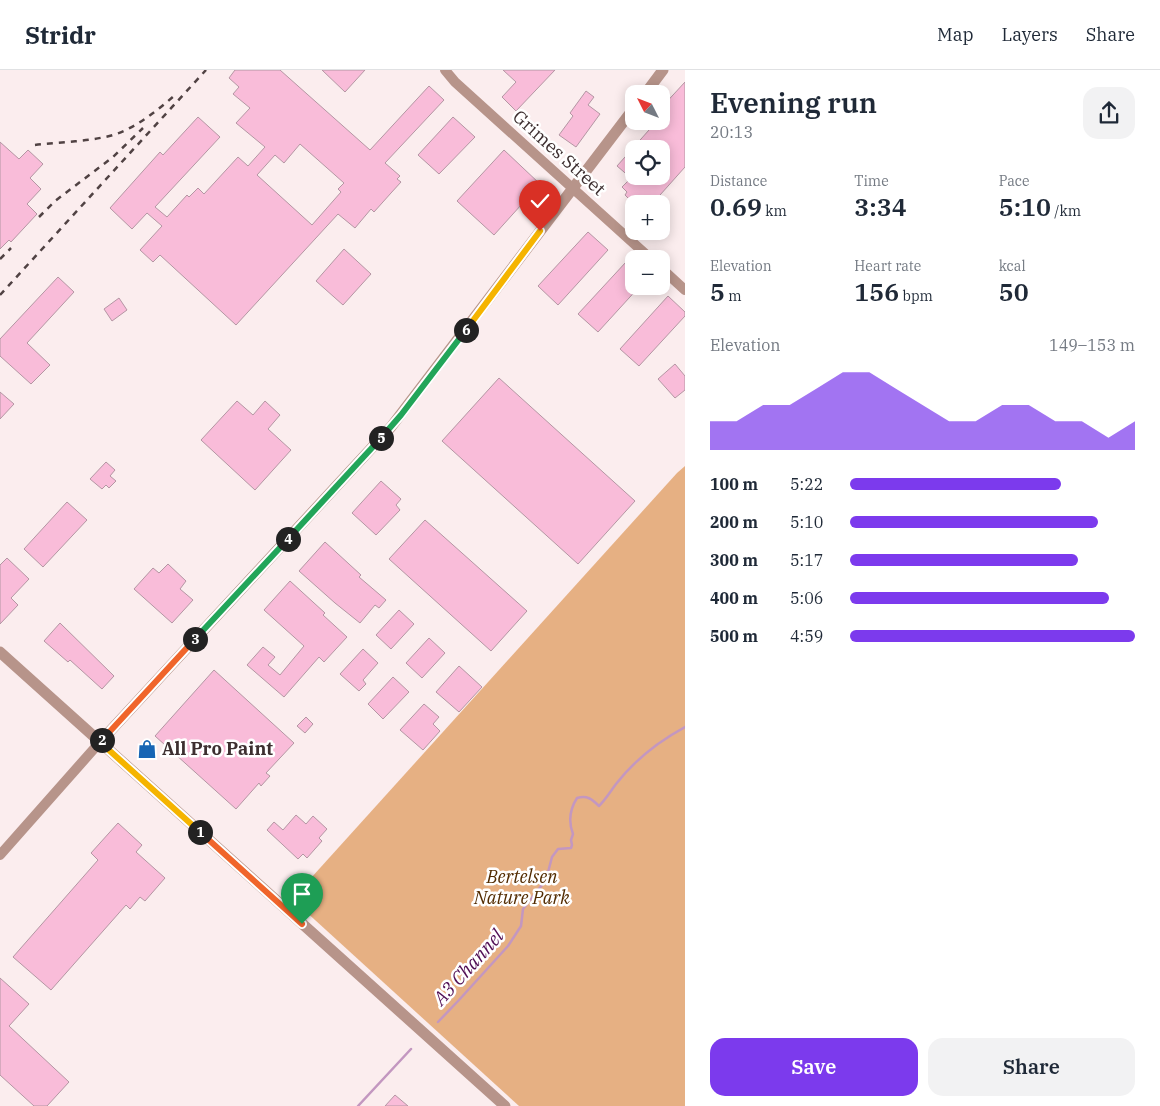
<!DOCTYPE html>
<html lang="en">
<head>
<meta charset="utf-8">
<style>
  :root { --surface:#fff; --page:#f2f2f3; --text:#1f2937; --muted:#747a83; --line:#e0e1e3; --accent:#7c3aed }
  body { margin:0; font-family:"IBM Plex Serif",serif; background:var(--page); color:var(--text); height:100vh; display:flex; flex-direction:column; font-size:19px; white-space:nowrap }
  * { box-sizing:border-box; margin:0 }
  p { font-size:16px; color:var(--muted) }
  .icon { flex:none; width:28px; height:28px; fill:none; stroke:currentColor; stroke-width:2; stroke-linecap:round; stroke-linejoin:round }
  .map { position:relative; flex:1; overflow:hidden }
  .panel { display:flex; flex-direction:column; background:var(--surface); width:475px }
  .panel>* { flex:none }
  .needle { width:32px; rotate:312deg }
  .buttons { position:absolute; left:625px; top:15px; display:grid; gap:10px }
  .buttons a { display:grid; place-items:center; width:45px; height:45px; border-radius:10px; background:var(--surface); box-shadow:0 2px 12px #0003; font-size:25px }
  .pin { position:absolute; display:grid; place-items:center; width:42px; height:42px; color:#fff; margin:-51px -21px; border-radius:50% 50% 50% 0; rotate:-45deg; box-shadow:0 0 5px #0007 }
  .pin .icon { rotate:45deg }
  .km { position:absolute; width:25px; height:25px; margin:-12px; border-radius:50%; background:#222; color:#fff; font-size:14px; line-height:25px; text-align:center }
  .round { display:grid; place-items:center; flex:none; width:52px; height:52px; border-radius:15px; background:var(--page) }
  .headline { display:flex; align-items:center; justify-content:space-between; height:85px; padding:0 25px }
  h1 { font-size:28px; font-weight:600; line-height:38px }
  .figures { display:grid; grid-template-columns:repeat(3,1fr); gap:8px; height:85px; padding:5px 25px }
  .figures div { display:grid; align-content:center }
  .figures b { font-size:25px; font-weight:600 }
  .figures small { font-size:14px; font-weight:400 }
  .figures p { font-size:14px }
  .chart { height:140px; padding:10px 25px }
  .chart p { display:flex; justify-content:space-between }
  .chart svg { width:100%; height:90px; margin-top:5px; fill:var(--accent); opacity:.7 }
  .cta { display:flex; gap:10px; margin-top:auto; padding:10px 25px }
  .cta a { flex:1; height:58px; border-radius:15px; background:var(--accent); color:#fff; font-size:20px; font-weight:600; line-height:58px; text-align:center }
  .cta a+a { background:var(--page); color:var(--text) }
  ul { padding:0 25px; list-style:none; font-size:16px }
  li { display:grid; grid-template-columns:80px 60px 1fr; align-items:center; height:38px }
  li i { height:12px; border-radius:6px; background:var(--accent) }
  header { display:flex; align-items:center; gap:30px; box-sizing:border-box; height:70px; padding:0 25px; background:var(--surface); border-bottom:1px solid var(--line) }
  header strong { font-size:24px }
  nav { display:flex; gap:28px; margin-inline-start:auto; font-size:18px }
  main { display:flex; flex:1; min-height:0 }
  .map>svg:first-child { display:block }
  .green { fill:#e6b083 }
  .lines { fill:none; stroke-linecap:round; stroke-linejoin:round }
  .stream { stroke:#c397c0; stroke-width:2.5 }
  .building { fill:#f9bcd9; stroke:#b496a3; fill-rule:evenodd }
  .minor { stroke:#b7948a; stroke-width:10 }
  .tertiary { stroke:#b7948a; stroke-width:11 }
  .rail { stroke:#504243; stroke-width:2.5; stroke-dasharray:6 6; stroke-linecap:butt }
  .split-1-casing { stroke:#fff; stroke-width:10 }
  .split-2-casing { stroke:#fff; stroke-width:10 }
  .split-3-casing { stroke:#fff; stroke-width:10 }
  .split-4-casing { stroke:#fff; stroke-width:10 }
  .split-5-casing { stroke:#fff; stroke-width:10 }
  .split-6-casing { stroke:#fff; stroke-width:10 }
  .split-7-casing { stroke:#fff; stroke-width:10 }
  .split-1 { stroke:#f0652b; stroke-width:6 }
  .split-2 { stroke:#f5b400; stroke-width:6 }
  .split-3 { stroke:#f0652b; stroke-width:6 }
  .split-4 { stroke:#22a559; stroke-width:6 }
  .split-5 { stroke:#22a559; stroke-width:6 }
  .split-6 { stroke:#22a559; stroke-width:6 }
  .split-7 { stroke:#f5b400; stroke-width:6 }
  .labels { text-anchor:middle; stroke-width:5; stroke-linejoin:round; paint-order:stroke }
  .street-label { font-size:18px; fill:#3d2f30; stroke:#fff }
  .poi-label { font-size:18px; font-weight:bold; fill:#3d2f30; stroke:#fff; text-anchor:start }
  .park-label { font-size:18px; font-style:italic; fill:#522b00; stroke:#fff }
  .water-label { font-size:19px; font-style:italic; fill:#510f55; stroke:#fff }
</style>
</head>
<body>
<header>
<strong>Stridr</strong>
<nav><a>Map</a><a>Layers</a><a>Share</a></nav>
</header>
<main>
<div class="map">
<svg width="685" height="1036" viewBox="0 0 685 1036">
  <rect width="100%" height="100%" fill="#fbedee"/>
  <path class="green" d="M 685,396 L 685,1036 L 519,1036 L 292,829 L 677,403 Z"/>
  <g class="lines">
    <g class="stream">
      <path d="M 438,952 L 459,930 L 508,876 L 521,856 L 523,839 L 546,810 L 552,787 L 558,779 L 571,778 L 572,775 L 571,770 L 573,764 C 568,751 570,739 577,728 C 587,725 592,729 599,736 C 606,729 610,722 616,714 C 634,691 659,671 685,657"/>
      <path d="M 358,1036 L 411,979"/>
    </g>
  </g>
  <g class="building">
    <path d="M 235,0 L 280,0 L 370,80 L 429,16 L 444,30 L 385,93 L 400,106 L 397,109 L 401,112 L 391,123 L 374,142 L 371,139 L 355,158 L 338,144 L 236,255 L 160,185 L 153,192 L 140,180 L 162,156 L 147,143 L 132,159 L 110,138 L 160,82 L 163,85 L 198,47 L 220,67 L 155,137 L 167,147 L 187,125 L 189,127 L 198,118 L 204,124 L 238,87 L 248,96 L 265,77 L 236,53 L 250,38 L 233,24 L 239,17 L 229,8 ZM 300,74 L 344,113 L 338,119 L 341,122 L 312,155 L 257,105 L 275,85 L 284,93 Z"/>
    <path d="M 322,0 L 365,0 L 345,22 Z"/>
    <path d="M 503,0 L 555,0 L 516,41 L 502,27 L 516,12 Z"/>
    <path d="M 685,12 L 685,97 L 652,134 L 634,134 L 625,125 L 627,122 L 622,117 L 631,108 L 617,96 L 657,51 L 661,51 L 661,38 ZM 634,79 L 661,79 L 661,106 L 634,106 Z"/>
    <path d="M 586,21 L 594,27 L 588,35 L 600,44 L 576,77 L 559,65 L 573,46 L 570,43 Z"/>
    <path d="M 453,47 L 475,67 L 439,104 L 418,85 Z"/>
    <path d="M 0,72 L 19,89 L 28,80 L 43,94 L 30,108 L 41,119 L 27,134 L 37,144 L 11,172 L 9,170 L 0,179 Z"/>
    <path d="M 504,80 L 540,114 L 494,165 L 457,131 Z"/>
    <path d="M 588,162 L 608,180 L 558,235 L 538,216 Z"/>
    <path d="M 344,179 L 371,204 L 343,235 L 316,211 Z"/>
    <path d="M 626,192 L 634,198 L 634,216 L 640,216 L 598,262 L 578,244 Z"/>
    <path d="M 58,207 L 74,222 L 27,273 L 50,295 L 31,314 L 0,286 L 0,269 Z"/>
    <path d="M 668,226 L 685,242 L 685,246 L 639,296 L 620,279 Z"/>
    <path d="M 119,228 L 127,240 L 112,251 L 104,239 Z"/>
    <path d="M 675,294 L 685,306 L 685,320 L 675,328 L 658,309 Z"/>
    <path d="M 499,308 L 635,431 L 578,494 L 442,371 Z"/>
    <path d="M 0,322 L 14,334 L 0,349 Z"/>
    <path d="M 237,331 L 253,345 L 265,331 L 280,345 L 268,359 L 291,380 L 255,420 L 201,370 Z"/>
    <path d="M 106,392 L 115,400 L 110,406 L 116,411 L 109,418 L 106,415 L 102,419 L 90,409 Z"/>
    <path d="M 381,411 L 401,429 L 396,435 L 400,440 L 376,465 L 352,443 Z"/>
    <path d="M 67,432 L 87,450 L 43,497 L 24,479 Z"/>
    <path d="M 425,450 L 527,541 L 491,581 L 389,489 Z"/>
    <path d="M 325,472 L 361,505 L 359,507 L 386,530 L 379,538 L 375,535 L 360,553 L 335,533 L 299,501 Z"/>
    <path d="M 7,488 L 29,509 L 11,528 L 18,535 L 0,554 L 0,495 Z"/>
    <path d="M 168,494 L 186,511 L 180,519 L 193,530 L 172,553 L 134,519 L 153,498 L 159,503 Z"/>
    <path d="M 290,511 L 325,543 L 323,545 L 347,567 L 324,592 L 319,587 L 284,627 L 247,595 L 263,577 L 275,587 L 268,595 L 280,605 L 304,576 L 264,540 Z"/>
    <path d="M 399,540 L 414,554 L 391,579 L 376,565 Z"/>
    <path d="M 60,553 L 114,606 L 102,619 L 70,590 L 68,592 L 44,571 Z"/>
    <path d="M 429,568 L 445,583 L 422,608 L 406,593 Z"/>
    <path d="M 363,579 L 378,593 L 363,610 L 366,614 L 359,621 L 340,604 Z"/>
    <path d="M 459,596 L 482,617 L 459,642 L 436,622 Z"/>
    <path d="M 214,600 L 294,673 L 266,703 L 270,706 L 261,716 L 259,713 L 236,739 L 155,666 Z"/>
    <path d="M 393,607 L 409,622 L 383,649 L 368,634 Z"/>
    <path d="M 424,634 L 439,647 L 433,654 L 440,661 L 423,680 L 400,660 Z"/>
    <path d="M 306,647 L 313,654 L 305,663 L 297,656 Z"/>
    <path d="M 296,745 L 306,754 L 313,746 L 327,759 L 319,768 L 322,771 L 307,788 L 303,784 L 298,789 L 267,760 L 274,752 L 283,760 Z"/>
    <path d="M 118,753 L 142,775 L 136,782 L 165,808 L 145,831 L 140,827 L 130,839 L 126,835 L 51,920 L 13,887 L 98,790 L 91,783 Z"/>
    <path d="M 0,908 L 29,934 L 9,956 L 69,1012 L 47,1036 L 34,1036 L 0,1005 Z"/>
    <path d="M 395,1025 L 408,1036 L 385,1036 Z"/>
  </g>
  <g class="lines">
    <g class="minor">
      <path d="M 445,0 L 455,12 L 651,189"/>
      <path d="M 661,198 L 685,220"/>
      <path d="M 0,785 L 100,672"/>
    </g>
    <g class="tertiary">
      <path d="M 645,24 L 663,0"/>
      <path d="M 0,582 L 505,1036"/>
      <path d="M 100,672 L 391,357 L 634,38"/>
    </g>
    <g class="rail">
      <path d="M 35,75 C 58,72 82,72 105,67 C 131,62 154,43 174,26"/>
      <path d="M 39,147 L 55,131 L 113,87 L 143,58"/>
      <path d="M 0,189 L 11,178"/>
      <path d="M 0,225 L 206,0"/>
    </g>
  </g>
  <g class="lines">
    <g class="split-1-casing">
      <path id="split-1" d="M 200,762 L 302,854"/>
    </g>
    <g class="split-2-casing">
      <path id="split-2" d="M 102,670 L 100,672 L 200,762"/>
    </g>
    <g class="split-3-casing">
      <path id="split-3" d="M 102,670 L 195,569"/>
    </g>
    <g class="split-4-casing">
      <path id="split-4" d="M 195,569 L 288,469"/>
    </g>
    <g class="split-5-casing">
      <path id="split-5" d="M 288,469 L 381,368"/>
    </g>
    <g class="split-6-casing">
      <path id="split-6" d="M 381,368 L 401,345 L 466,260"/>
    </g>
    <g class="split-7-casing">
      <path id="split-7" d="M 466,260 L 540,161"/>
    </g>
    <use href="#split-1" class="split-1"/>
    <use href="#split-2" class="split-2"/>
    <use href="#split-3" class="split-3"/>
    <use href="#split-4" class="split-4"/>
    <use href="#split-5" class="split-5"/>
    <use href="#split-6" class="split-6"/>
    <use href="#split-7" class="split-7"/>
  </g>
  <defs>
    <g id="shop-bare" transform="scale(1.5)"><path d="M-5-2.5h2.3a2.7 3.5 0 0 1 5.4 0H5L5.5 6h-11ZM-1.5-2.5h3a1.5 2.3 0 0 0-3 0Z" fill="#1765b4" stroke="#fff" stroke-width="2.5" paint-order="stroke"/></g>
  </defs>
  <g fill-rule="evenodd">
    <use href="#shop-bare" x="147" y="679"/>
  </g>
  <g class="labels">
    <g class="street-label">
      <text transform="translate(559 83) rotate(42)" y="6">Grimes Street</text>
    </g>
    <g class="poi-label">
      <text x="162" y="685">All Pro Paint</text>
    </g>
    <g class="park-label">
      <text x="522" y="813">Bertelsen<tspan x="522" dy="21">Nature Park</tspan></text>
    </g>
    <g class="water-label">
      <text transform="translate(468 897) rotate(-48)" y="7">A3 Channel</text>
    </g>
  </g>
</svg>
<div class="buttons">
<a><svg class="needle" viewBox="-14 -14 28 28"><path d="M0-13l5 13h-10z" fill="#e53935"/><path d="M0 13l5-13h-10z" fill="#747a83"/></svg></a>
<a><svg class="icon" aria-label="locate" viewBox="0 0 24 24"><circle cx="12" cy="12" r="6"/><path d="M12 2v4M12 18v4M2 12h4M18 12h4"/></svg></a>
<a>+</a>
<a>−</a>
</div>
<div class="pin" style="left:302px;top:854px;background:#1e9e55"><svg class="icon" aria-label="arrive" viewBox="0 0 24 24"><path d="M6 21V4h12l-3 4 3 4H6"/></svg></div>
<div class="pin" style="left:540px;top:161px;background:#d93025"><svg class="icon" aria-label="check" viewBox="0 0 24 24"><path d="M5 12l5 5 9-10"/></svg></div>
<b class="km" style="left:200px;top:762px">1</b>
<b class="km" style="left:102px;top:670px">2</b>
<b class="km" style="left:195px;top:569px">3</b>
<b class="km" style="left:288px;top:469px">4</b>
<b class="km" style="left:381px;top:368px">5</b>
<b class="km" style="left:466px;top:260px">6</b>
</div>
<section class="panel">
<div class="headline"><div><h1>Evening run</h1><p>20:13</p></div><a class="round"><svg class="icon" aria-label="share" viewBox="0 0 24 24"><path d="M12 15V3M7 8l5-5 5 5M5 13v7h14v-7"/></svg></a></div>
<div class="figures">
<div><p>Distance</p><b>0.69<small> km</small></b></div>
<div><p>Time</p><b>3:34</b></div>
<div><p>Pace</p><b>5:10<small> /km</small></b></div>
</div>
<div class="figures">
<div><p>Elevation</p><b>5<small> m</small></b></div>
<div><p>Heart rate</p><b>156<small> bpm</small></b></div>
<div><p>kcal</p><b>50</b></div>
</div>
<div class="chart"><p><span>Elevation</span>149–153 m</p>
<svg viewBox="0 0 160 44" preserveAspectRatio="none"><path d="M0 44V30L10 30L20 22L30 22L40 14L50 6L60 6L70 14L80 22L90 30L100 30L110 22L120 22L130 30L140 30L150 38L160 30V44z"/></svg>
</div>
<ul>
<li><b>100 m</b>5:22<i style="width:74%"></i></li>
<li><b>200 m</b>5:10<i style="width:87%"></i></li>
<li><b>300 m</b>5:17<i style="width:80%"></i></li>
<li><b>400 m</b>5:06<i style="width:91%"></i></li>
<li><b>500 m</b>4:59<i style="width:100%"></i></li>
</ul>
<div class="cta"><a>Save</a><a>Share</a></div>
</section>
</main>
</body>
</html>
